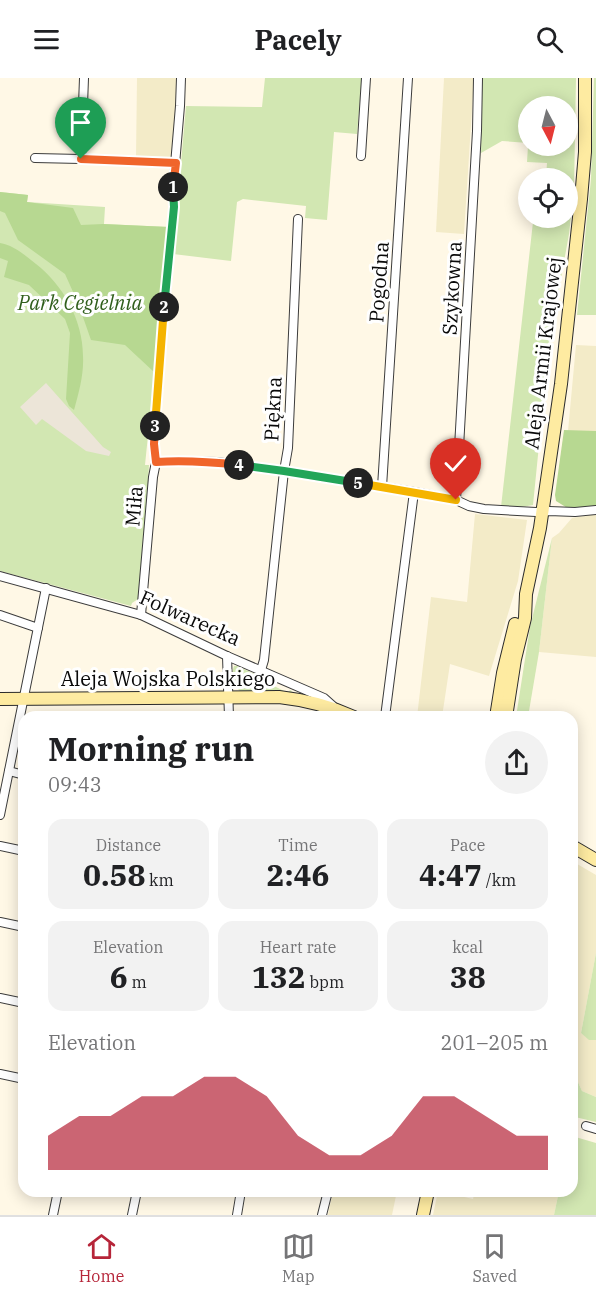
<!DOCTYPE html>
<html lang="en">
<head>
<meta charset="utf-8">
<style>
  :root { --surface:#fff; --page:#f2f2f2; --text:#202124; --muted:#757577; --line:#e0e0e0; --accent:#b62539 }
  body { margin:0; font-family:"IBM Plex Serif",serif; background:var(--page); color:var(--text); height:100vh; display:flex; flex-direction:column; font-size:22px; white-space:nowrap }
  * { box-sizing:border-box; margin:0 }
  p { font-size:20px; color:var(--muted) }
  .icon { flex:none; width:33px; height:33px; fill:none; stroke:currentColor; stroke-width:2; stroke-linecap:round; stroke-linejoin:round }
  .map { position:relative; flex:1; overflow:hidden }
  .side { position:absolute; left:18px; top:633px; width:560px; height:486px; display:flex; flex-direction:column; background:var(--surface); border-radius:18px; box-shadow:0 3px 15px #0003 }
  .side>* { flex:none }
  .needle { width:39px; rotate:173deg }
  .tools { position:absolute; left:518px; top:18px; display:grid; gap:12px }
  .tools a { display:grid; place-items:center; width:60px; height:60px; border-radius:50%; background:var(--surface); box-shadow:0 3px 15px #0003; font-size:30px }
  .pin { position:absolute; display:grid; place-items:center; width:51px; height:51px; color:#fff; margin:-62px -26px; border-radius:50% 50% 50% 0; rotate:-45deg; box-shadow:0 0 6px #0007 }
  .pin .icon { rotate:45deg }
  .km { position:absolute; width:30px; height:30px; margin:-15px; border-radius:50%; background:#222; color:#fff; font-size:16px; line-height:30px; text-align:center }
  .round { display:grid; place-items:center; flex:none; width:63px; height:63px; border-radius:32px; background:var(--page) }
  .headline { display:flex; align-items:center; justify-content:space-between; height:102px; padding:0 30px }
  h1 { font-size:33px; font-weight:700; line-height:45px }
  .figures { display:grid; grid-template-columns:repeat(3,1fr); gap:9px; height:102px; padding:6px 30px }
  .figures div { display:grid; align-content:center; border-radius:15px; background:var(--page); text-align:center }
  .figures b { font-size:30px; font-weight:700 }
  .figures small { font-size:16px; font-weight:400 }
  .figures p { font-size:16px }
  .chart { height:168px; padding:12px 30px }
  .chart p { display:flex; justify-content:space-between }
  .chart svg { width:100%; height:108px; margin-top:6px; fill:var(--accent); opacity:.7 }
  header { display:flex; justify-content:space-between; align-items:center; height:78px; padding:0 30px; background:var(--surface); font-size:27px; font-weight:700 }
  .dock { display:flex; justify-content:space-around; align-items:center; height:84px; border-top:2px solid var(--line); background:var(--surface); font-size:16px; color:var(--muted) }
  .dock a { display:grid; justify-items:center; gap:3px }
  .dock .active { color:var(--accent) }
  .map>svg:first-child { display:block }
  .farmland { fill:#f3ebc8 }
  .green { fill:#d2e7b2 }
  .forest { fill:#b7d891 }
  .plaza { fill:#ece5d8 }
  .lines { fill:none; stroke-linecap:round; stroke-linejoin:round }
  .street-casing { stroke:#3c3c3c; stroke-width:10 }
  .secondary-casing { stroke:#2b2b2b; stroke-width:14 }
  .street { stroke:#fff; stroke-width:8 }
  .secondary { stroke:#feeba1; stroke-width:12 }
  .split-1-casing { stroke:#fff; stroke-width:12 }
  .split-2-casing { stroke:#fff; stroke-width:12 }
  .split-3-casing { stroke:#fff; stroke-width:12 }
  .split-4-casing { stroke:#fff; stroke-width:12 }
  .split-5-casing { stroke:#fff; stroke-width:12 }
  .split-6-casing { stroke:#fff; stroke-width:12 }
  .split-1 { stroke:#f0652b; stroke-width:8 }
  .split-2 { stroke:#22a559; stroke-width:8 }
  .split-3 { stroke:#f5b400; stroke-width:8 }
  .split-4 { stroke:#f0652b; stroke-width:8 }
  .split-5 { stroke:#22a559; stroke-width:8 }
  .split-6 { stroke:#f5b400; stroke-width:8 }
  .labels { text-anchor:middle; stroke-width:6; stroke-linejoin:round; paint-order:stroke }
  .street-label { font-size:20px; fill:#090909; stroke:#fff }
  .park-label { font-size:20px; font-style:italic; fill:#305f1c; stroke:#fff }
</style>
</head>
<body>
<header><svg class="icon" aria-label="menu" viewBox="0 0 24 24"><path d="M4 6h16M4 12h16M4 18h16"/></svg>Pacely<svg class="icon" aria-label="search" viewBox="0 0 24 24"><circle cx="10" cy="10" r="6"/><path d="M15 15l6 6"/></svg></header>
<div class="map">
<svg width="596" height="1137" viewBox="0 0 596 1137">
  <rect width="100%" height="100%" fill="#fff8e6"/>
  <g class="farmland">
    <path d="M 137,0 L 178,0 L 174,77 L 169,80 L 136,79 Z"/>
    <path d="M 444,0 L 474,0 L 464,156 L 436,154 Z"/>
    <path d="M 576,267 L 596,268 L 596,353 L 568,353 Z"/>
    <path d="M 475,436 L 527,442 L 518,503 L 489,598 L 450,586 L 442,639 L 417,639 L 431,519 L 467,524 Z"/>
    <path d="M 596,436 L 596,579 L 539,574 L 552,460 L 559,455 L 572,440 Z"/>
    <path d="M 572,783 L 596,797 L 596,875 L 581,955 L 589,961 L 596,962 L 596,1019 L 582,1013 L 572,991 Z"/>
    <path d="M 333,1113 L 397,1113 L 392,1137 L 328,1137 Z"/>
    <path d="M 438,1113 L 473,1121 L 475,1113 L 559,1113 L 554,1137 L 433,1137 Z"/>
  </g>
  <g class="green">
    <path d="M 265,0 L 362,0 L 357,56 L 334,54 L 327,142 L 305,140 L 306,128 L 243,121 L 237,124 L 231,183 L 173,176 L 186,28 L 262,29 Z"/>
    <path d="M 482,0 L 576,0 L 574,112 L 569,156 L 549,267 L 533,427 L 522,429 L 501,429 L 533,144 L 543,144 L 543,140 L 567,140 L 567,100 L 546,100 L 547,85 L 527,84 L 528,68 L 567,68 L 567,28 L 528,28 L 528,65 L 502,63 L 481,75 Z"/>
    <path d="M 594,0 L 596,0 L 596,237 L 577,237 L 591,101 Z"/>
    <path d="M 0,114 L 28,117 L 27,124 L 105,129 L 104,146 L 169,149 L 145,387 L 149,387 L 141,517 L 138,521 L 132,525 L 131,528 L 0,493 Z"/>
    <path d="M 552,460 L 539,574 L 528,639 L 516,639 L 530,549 Z"/>
    <path d="M 234,588 L 237,588 L 273,604 L 272,607 L 288,615 L 290,612 L 297,617 L 241,614 C 233,607 230,599 234,588 Z"/>
    <path d="M 596,875 L 596,962 L 589,962 L 581,955 Z"/>
    <path d="M 572,991 L 582,1013 L 596,1019 L 596,1044 L 575,1039 L 572,1058 Z"/>
    <path d="M 572,1058 L 596,1065 L 596,1137 L 554,1137 L 559,1113 L 572,1113 Z"/>
  </g>
  <g class="forest">
    <path d="M 0,114 L 28,117 L 27,124 L 73,130 L 81,147 L 103,146 L 169,149 L 154,294 L 125,267 L 91,262 L 78,225 L 65,196 L 18,162 L 5,135 L 0,133 Z"/>
    <path d="M 0,165 C 13,167 25,177 36,186 C 63,207 83,242 83,278 C 84,296 79,314 74,332 L 69,328 L 66,321 L 70,255 L 65,241 L 29,207 L 4,199 L 8,183 L 0,180 Z"/>
    <path d="M 564,352 L 596,353 L 596,428 L 569,431 L 556,423 L 555,417 Z"/>
  </g>
  <path class="plaza" d="M 46,305 L 103,369 L 111,374 L 109,378 L 86,373 L 42,341 L 36,347 L 20,329 Z"/>
  <g class="lines">
    <g class="street-casing">
      <g id="street">
        <path d="M 84,0 L 81,81 L 176,85"/>
        <path d="M 361,78 L 366,0"/>
        <path d="M 35,80 L 81,81"/>
        <path d="M 156,384 L 173,383 L 217,384 L 284,393 L 414,414 L 456,422 L 469,428 L 484,431 L 536,434 L 549,433 L 575,434 L 596,432"/>
        <path d="M 382,409 L 408,0"/>
        <path d="M 456,422 L 477,53 L 478,0"/>
        <path d="M 0,498 L 141,537 L 227,578 L 324,620 L 333,628"/>
        <path d="M 0,537 L 38,550"/>
        <path d="M 141,537 L 153,399 L 156,384 L 154,366 L 163,243 L 174,129 L 173,110 L 180,28 L 181,0"/>
        <path d="M 227,578 L 229,639"/>
        <path d="M 261,592 L 264,582 L 284,393 L 288,370 L 298,141"/>
        <path d="M 385,639 L 414,414"/>
        <path d="M 9,693 L 24,697"/>
        <path d="M 0,737 L 46,510"/>
        <path d="M 0,768 L 24,773"/>
        <path d="M 0,844 L 24,849"/>
        <path d="M 0,920 L 24,925"/>
        <path d="M 0,996 L 24,1001"/>
        <path d="M 586,1048 L 596,1051"/>
        <path d="M 53,1137 L 58,1113"/>
        <path d="M 132,1137 L 137,1113"/>
        <path d="M 237,1137 L 241,1113"/>
        <path d="M 322,1137 L 328,1113"/>
      </g>
    </g>
    <g class="secondary-casing">
      <g id="secondary">
        <path d="M 0,621 L 279,619 C 306,622 330,628 354,639"/>
        <path d="M 496,639 L 503,595 L 515,546"/>
        <path d="M 506,639 L 515,581 L 525,540 L 526,516 L 540,450 L 561,306 L 581,121 L 585,74 L 585,0"/>
        <path d="M 572,768 L 596,782"/>
        <path d="M 423,1137 L 428,1113"/>
      </g>
    </g>
    <use href="#street" class="street"/>
    <use href="#secondary" class="secondary"/>
  </g>
  <g class="lines">
    <g class="split-1-casing">
      <path id="split-1" d="M 81,81 L 176,85 L 173,109"/>
    </g>
    <g class="split-2-casing">
      <path id="split-2" d="M 164,229 L 174,129 L 173,109"/>
    </g>
    <g class="split-3-casing">
      <path id="split-3" d="M 155,348 L 164,229"/>
    </g>
    <g class="split-4-casing">
      <path id="split-4" d="M 155,348 L 154,366 L 156,384 C 184,382 212,384 239,387"/>
    </g>
    <g class="split-5-casing">
      <path id="split-5" d="M 239,387 L 284,393 L 358,405"/>
    </g>
    <g class="split-6-casing">
      <path id="split-6" d="M 358,405 L 456,422"/>
    </g>
    <use href="#split-1" class="split-1"/>
    <use href="#split-2" class="split-2"/>
    <use href="#split-3" class="split-3"/>
    <use href="#split-4" class="split-4"/>
    <use href="#split-5" class="split-5"/>
    <use href="#split-6" class="split-6"/>
  </g>
  <g class="labels">
    <g class="street-label">
      <text transform="translate(379 204) rotate(-86)" y="7">Pogodna</text>
      <text transform="translate(452 210) rotate(-87)" y="7">Szykowna</text>
      <text transform="translate(543 275) rotate(-83)" y="7">Aleja Armii Krajowej</text>
      <text transform="translate(273 331) rotate(-87)" y="7">Piękna</text>
      <text transform="translate(134 428) rotate(-85)" y="7">Miła</text>
      <text transform="translate(190 540) rotate(24)" y="7">Folwarecka</text>
      <text x="168" y="608">Aleja Wojska Polskiego</text>
    </g>
    <g class="park-label">
      <text x="80" y="232">Park Cegielnia</text>
    </g>
  </g>
</svg>
<div class="tools">
<a><svg class="needle" viewBox="-14 -14 28 28"><path d="M0-13l5 13h-10z" fill="#e53935"/><path d="M0 13l5-13h-10z" fill="#757577"/></svg></a>
<a><svg class="icon" aria-label="locate" viewBox="0 0 24 24"><circle cx="12" cy="12" r="6"/><path d="M12 2v4M12 18v4M2 12h4M18 12h4"/></svg></a>
</div>
<div class="pin" style="left:81px;top:81px;background:#1e9e55"><svg class="icon" aria-label="arrive" viewBox="0 0 24 24"><path d="M6 21V4h12l-3 4 3 4H6"/></svg></div>
<div class="pin" style="left:456px;top:422px;background:#d93025"><svg class="icon" aria-label="check" viewBox="0 0 24 24"><path d="M5 12l5 5 9-10"/></svg></div>
<b class="km" style="left:173px;top:109px">1</b>
<b class="km" style="left:164px;top:229px">2</b>
<b class="km" style="left:155px;top:348px">3</b>
<b class="km" style="left:239px;top:387px">4</b>
<b class="km" style="left:358px;top:405px">5</b>
<section class="side">
<div class="headline"><div><h1>Morning run</h1><p>09:43</p></div><a class="round"><svg class="icon" aria-label="share" viewBox="0 0 24 24"><path d="M12 15V3M7 8l5-5 5 5M5 13v7h14v-7"/></svg></a></div>
<div class="figures">
<div><p>Distance</p><b>0.58<small> km</small></b></div>
<div><p>Time</p><b>2:46</b></div>
<div><p>Pace</p><b>4:47<small> /km</small></b></div>
</div>
<div class="figures">
<div><p>Elevation</p><b>6<small> m</small></b></div>
<div><p>Heart rate</p><b>132<small> bpm</small></b></div>
<div><p>kcal</p><b>38</b></div>
</div>
<div class="chart"><p><span>Elevation</span>201–205 m</p>
<svg viewBox="0 0 160 44" preserveAspectRatio="none"><path d="M0 44V30L10 22L20 22L30 14L40 14L50 6L60 6L70 14L80 30L90 38L100 38L110 30L120 14L130 14L140 22L150 30L160 30V44z"/></svg>
</div>
</section>
</div>
<nav class="dock">
<a class="active"><svg class="icon" aria-label="home" viewBox="0 0 24 24"><path d="M3 11l9-7 9 7M6 9v11h12V9"/></svg>Home</a>
<a><svg class="icon" aria-label="map" viewBox="0 0 24 24"><path d="M3 6l6-2 6 2 6-2v14l-6 2-6-2-6 2zM9 4v14M15 6v14"/></svg>Map</a>
<a><svg class="icon" aria-label="saved" viewBox="0 0 24 24"><path d="M7 4h10v16l-5-4-5 4z"/></svg>Saved</a>
</nav>
</body>
</html>
